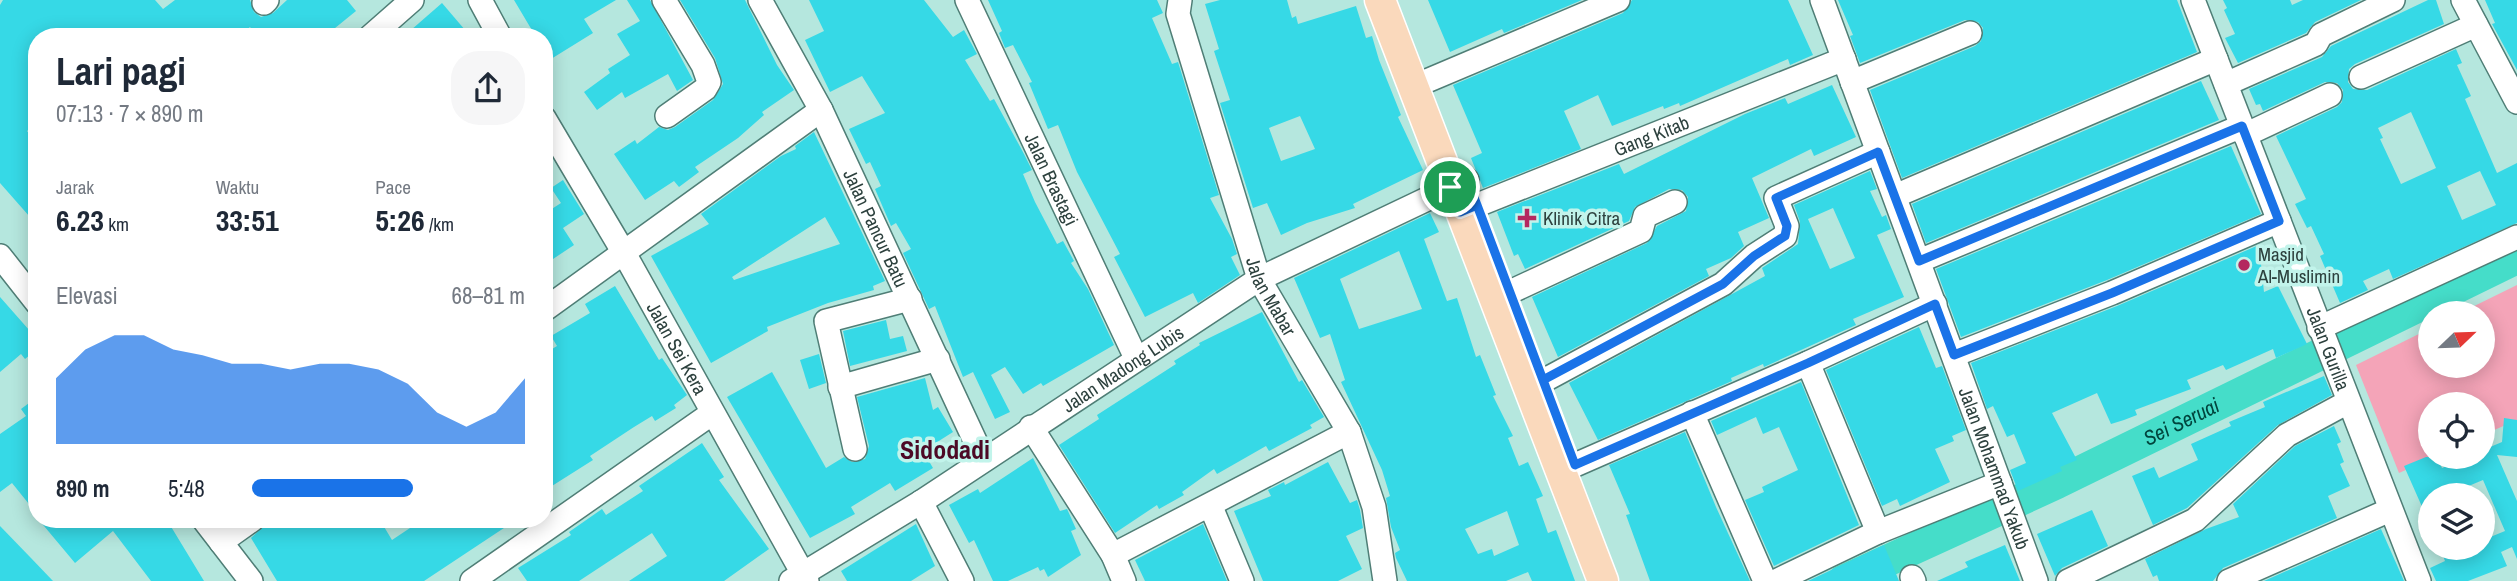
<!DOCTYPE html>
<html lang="id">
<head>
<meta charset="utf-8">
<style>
  :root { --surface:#fff; --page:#f6f6f7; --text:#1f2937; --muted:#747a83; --accent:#1a73e8 }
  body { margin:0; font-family:"Archivo Narrow",sans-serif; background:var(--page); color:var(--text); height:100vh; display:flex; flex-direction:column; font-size:26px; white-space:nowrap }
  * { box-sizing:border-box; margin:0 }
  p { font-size:23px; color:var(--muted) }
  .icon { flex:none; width:38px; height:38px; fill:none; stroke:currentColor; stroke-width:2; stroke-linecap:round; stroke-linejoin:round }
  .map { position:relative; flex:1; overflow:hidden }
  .sheet { position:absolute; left:28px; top:28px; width:525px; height:500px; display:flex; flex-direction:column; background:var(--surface); border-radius:28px; box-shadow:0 4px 18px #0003 }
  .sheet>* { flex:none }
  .needle { width:46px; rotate:67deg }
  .controls { position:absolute; left:2418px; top:301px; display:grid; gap:14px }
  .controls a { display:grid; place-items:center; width:77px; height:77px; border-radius:50%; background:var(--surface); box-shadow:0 4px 18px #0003; font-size:35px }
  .pin { position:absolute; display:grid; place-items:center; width:60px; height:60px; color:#fff; margin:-30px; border:4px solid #fff; border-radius:50%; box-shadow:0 2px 7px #0007 }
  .round { display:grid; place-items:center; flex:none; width:74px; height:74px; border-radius:28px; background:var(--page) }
  .summary { display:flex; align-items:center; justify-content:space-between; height:119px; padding:0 28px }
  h1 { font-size:38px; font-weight:700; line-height:52px }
  .stats { display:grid; grid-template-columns:repeat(3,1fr); gap:10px; height:119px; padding:7px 28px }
  .stats div { display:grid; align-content:center }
  .stats b { font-size:30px; font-weight:700 }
  .stats small { font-size:19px; font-weight:400 }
  .stats p { font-size:19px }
  .chart { height:196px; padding:14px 28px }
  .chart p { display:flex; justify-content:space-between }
  .chart svg { width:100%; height:126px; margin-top:7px; fill:var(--accent); opacity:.7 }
  ul { padding:0 28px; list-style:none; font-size:23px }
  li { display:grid; grid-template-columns:112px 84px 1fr; align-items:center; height:52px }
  li i { height:18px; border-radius:9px; background:var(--accent) }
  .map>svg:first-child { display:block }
  .green { fill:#f4a4b8 }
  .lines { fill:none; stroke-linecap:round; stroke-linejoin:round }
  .river { stroke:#45ddc9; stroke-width:32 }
  .building { fill:#36d9e6; fill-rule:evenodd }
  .minor-casing { stroke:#4f7e76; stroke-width:26 }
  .major-casing { stroke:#fff; stroke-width:33 }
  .minor { stroke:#fff; stroke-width:23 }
  .major { stroke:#fad9bc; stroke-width:30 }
  .route-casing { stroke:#fff; stroke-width:14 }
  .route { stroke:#1a73e8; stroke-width:9 }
  .poi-dot { fill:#b4285f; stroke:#c2f4eb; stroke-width:2.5 }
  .labels { text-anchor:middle; stroke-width:7; stroke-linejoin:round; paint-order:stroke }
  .street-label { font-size:19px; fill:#2d413e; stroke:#c2f4eb }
  .poi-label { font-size:19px; fill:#2d413e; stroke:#c2f4eb; text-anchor:start }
  .water-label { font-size:21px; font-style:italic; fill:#00453d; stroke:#c2f4eb }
  .district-label { font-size:26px; font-weight:bold; fill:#4d0925; stroke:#c2f4eb }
</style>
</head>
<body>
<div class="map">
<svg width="2517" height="581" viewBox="0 0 2517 581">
  <rect width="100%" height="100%" fill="#b5e7de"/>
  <path class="green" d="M 2517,285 L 2517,420 L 2483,435 L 2483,404 L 2431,404 L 2431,457 L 2435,457 L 2399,473 L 2356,365 L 2431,328 L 2431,366 L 2483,366 L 2483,313 L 2460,313 Z"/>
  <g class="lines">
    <path class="river" id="s1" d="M 1843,581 L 2057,483 L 2517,258"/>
  </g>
  <g class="building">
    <path d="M 3,0 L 155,0 L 163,9 L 175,0 L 250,0 L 254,12 L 261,17 L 273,13 L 287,0 L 347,0 L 356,11 L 324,37 L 258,37 L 250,27 L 238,37 L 37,37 L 37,122 L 27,131 L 37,143 L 37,225 L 0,183 L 0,5 Z"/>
    <path d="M 514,0 L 616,0 L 584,19 L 593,33 L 551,59 L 544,48 L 544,37 L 536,37 Z"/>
    <path d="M 627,0 L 650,0 L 693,80 L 677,91 L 668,74 L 625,98 L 622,92 L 597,110 L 584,92 L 610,73 L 608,69 L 630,55 L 617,34 L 640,21 Z"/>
    <path d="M 680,0 L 745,0 L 777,65 L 794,90 L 762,112 L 764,115 L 738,138 L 695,167 L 699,172 L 679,187 L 674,181 L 645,200 L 614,154 L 635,140 L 637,144 L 659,127 L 668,130 L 675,127 L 713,100 L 723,84 L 715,58 Z"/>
    <path d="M 809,0 L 924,0 L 953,37 L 964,30 L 977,54 L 965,60 L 990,101 L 994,99 L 1024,154 L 1032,170 L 1023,174 L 1035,202 L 1057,244 L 1063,241 L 1074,261 L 1071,263 L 1088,289 L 1114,345 L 1043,386 L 1041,383 L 1023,394 L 1005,367 L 991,375 L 1010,412 L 995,419 L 973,372 L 963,377 L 935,306 L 929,309 L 903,253 L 911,249 L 896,223 L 891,226 L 875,189 L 881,186 L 870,162 L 866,164 L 849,129 L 885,113 L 862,76 L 830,92 L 805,40 L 824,31 Z"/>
    <path d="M 988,0 L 1157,0 L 1163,13 L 1152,18 L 1172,64 L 1178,62 L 1219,195 L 1210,198 L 1232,239 L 1237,254 L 1231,257 L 1240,275 L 1198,303 L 1193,293 L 1145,317 L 1114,257 L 1120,254 L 1077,172 L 1058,125 L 1048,129 L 1029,83 L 1032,82 L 1013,45 L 1005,48 L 999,33 L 1002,31 Z"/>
    <path d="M 1220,0 L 1287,0 L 1292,18 L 1296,16 L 1298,24 L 1356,6 L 1366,38 L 1372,36 L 1379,60 L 1401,115 L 1398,117 L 1423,170 L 1353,204 L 1355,208 L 1307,223 L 1281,235 L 1267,203 L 1253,208 L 1220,103 L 1230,100 L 1214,51 L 1219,49 L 1205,4 ZM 1300,116 L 1315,149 L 1281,161 L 1269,128 Z"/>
    <path d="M 1428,0 L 1582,0 L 1504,33 L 1502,29 L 1450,52 Z"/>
    <path d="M 1632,0 L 1788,0 L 1813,55 L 1790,65 L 1788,59 L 1680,106 L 1679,103 L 1664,109 L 1663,106 L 1612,126 L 1598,95 L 1564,111 L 1581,149 L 1483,188 L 1471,158 L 1482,153 L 1453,85 L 1623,13 Z"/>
    <path d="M 1838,0 L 2177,0 L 2197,52 L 1902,178 L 1870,90 L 1975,46 L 1981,41 L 1983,28 L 1978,22 L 1965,20 L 1860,63 L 1850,36 L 1853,35 Z"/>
    <path d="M 2223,0 L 2290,0 L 2292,5 L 2303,0 L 2361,0 L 2315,22 L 2306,33 L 2238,63 L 2225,38 L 2235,34 L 2224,10 L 2227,8 Z"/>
    <path d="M 2428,0 L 2436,0 L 2444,24 L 2355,64 L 2349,69 L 2348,82 L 2353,89 L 2367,90 L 2456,49 L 2462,63 L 2457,65 L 2471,96 L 2465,99 L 2497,173 L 2517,163 L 2517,223 L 2393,279 L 2389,269 L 2363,281 L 2368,290 L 2340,303 L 2320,256 L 2324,254 L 2311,226 L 2307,228 L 2295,204 L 2306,199 L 2276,136 L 2337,107 L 2342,102 L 2343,90 L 2337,83 L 2325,82 L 2263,111 L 2260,104 L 2256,105 L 2249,89 L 2322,57 L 2331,46 ZM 2411,112 L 2436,168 L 2401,184 L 2380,139 L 2383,138 L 2378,128 ZM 2480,171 L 2496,205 L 2462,220 L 2447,186 Z"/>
    <path d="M 2485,0 L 2517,0 L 2517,70 L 2492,24 L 2495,23 Z"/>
    <path d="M 442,3 L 471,37 L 403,37 Z"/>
    <path d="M 2201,81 L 2219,120 L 1926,243 L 1912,204 Z"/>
    <path d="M 1832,85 L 1856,137 L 1814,156 L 1811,149 L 1752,178 L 1769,218 L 1738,232 L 1744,246 L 1731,258 L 1706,269 L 1709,276 L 1558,357 L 1532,297 L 1647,243 L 1657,226 L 1686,211 L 1688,197 L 1682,190 L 1669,189 L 1635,207 L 1629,221 L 1525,269 L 1518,254 L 1514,256 L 1497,212 L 1619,164 L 1624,174 L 1745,114 L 1785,98 L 1788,104 Z"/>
    <path d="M 814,132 L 885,281 L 873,286 L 874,290 L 828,303 L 767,327 L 768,331 L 711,363 L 651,256 L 709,224 L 701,214 L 781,156 L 796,149 L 795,146 ZM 825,217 L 840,244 L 734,280 L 732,277 Z"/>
    <path d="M 2231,146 L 2261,214 L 2107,280 L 1961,337 L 1936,269 Z"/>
    <path d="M 1870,171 L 1877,189 L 1870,191 L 1882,217 L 1886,215 L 1891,229 L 1877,235 L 1904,297 L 1853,319 L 1856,325 L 1764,367 L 1763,364 L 1731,378 L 1732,381 L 1598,440 L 1569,383 L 1765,276 L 1762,268 L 1798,244 L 1800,222 L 1794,205 ZM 1833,208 L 1855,258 L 1830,269 L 1808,219 Z"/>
    <path d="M 563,180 L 584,214 L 563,228 L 574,245 L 544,265 L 544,214 L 561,203 L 551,188 Z"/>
    <path d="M 1430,213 L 1439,232 L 1424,239 L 1447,301 L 1457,298 L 1476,357 L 1480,355 L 1496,395 L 1493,396 L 1513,436 L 1508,438 L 1519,466 L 1528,462 L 1543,496 L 1536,499 L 1548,533 L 1556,530 L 1575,581 L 1532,581 L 1528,572 L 1506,581 L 1407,581 L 1396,558 L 1395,553 L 1400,550 L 1391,527 L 1386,498 L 1390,496 L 1382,470 L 1341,382 L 1345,380 L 1330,334 L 1320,338 L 1294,278 ZM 1399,251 L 1422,309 L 1359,329 L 1340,279 ZM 1507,511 L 1519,545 L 1494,556 L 1492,549 L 1478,554 L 1465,529 Z"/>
    <path d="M 2259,245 L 2264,292 L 2278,286 L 2307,344 L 2276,358 L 2273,349 L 2226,370 L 2223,365 L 2187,380 L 2191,389 L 2135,410 L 2137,415 L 2124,420 L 2111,424 L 2097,393 L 2052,413 L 2077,460 L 2060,467 L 2062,471 L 2018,491 L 2010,470 L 2026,463 L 2014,434 L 2007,437 L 1993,406 L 1987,409 L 1971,363 L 2117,306 Z"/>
    <path d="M 615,286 L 659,360 L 662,358 L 687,395 L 674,405 L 676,408 L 655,421 L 652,416 L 634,427 L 590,456 L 593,460 L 544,491 L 544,354 L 557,346 L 551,336 L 590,313 L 585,304 Z"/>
    <path d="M 0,297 L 37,339 L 37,349 L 25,359 L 21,354 L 0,372 Z"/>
    <path d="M 1262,312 L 1299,382 L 1302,380 L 1324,417 L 1310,425 L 1312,428 L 1269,451 L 1266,446 L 1217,474 L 1214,469 L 1182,492 L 1184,495 L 1159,509 L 1157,505 L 1115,533 L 1059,445 L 1099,419 L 1097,415 L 1176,364 L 1174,361 L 1200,345 L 1199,343 Z"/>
    <path d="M 886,320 L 890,339 L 903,336 L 907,351 L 850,366 L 843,331 Z"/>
    <path d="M 1919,327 L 1936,368 L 1942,366 L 1966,430 L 1952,436 L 1954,441 L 1935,449 L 1950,482 L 1900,506 L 1897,499 L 1882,506 L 1826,370 Z"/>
    <path d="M 819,354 L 826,383 L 809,389 L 800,360 Z"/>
    <path d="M 772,372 L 826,468 L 844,457 L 852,462 L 865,459 L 869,446 L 857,397 L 889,388 L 925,378 L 933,410 L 938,407 L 953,432 L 923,451 L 933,468 L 895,491 L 890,483 L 851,507 L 855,514 L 810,538 L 727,397 Z"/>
    <path d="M 2324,376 L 2332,395 L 2278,425 L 2187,508 L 2153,525 L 2132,476 L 2154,467 L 2159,478 L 2198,460 L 2191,444 L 2231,426 L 2229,422 L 2265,407 L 2263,402 Z"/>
    <path d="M 1801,382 L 1859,525 L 1774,566 L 1745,500 L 1764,492 L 1762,487 L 1798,470 L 1779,427 L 1763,434 L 1756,417 L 1717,435 L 1711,421 Z"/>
    <path d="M 37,397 L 37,514 L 12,483 L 0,492 L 0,434 L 26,416 L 21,409 Z"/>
    <path d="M 2504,418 L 2517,420 L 2517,457 L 2497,455 L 2517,501 L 2517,559 L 2512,547 L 2501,552 L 2507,566 L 2468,581 L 2436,581 L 2430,568 L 2445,561 L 2440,548 L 2483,548 L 2483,540 L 2505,531 L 2483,480 L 2447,495 L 2431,495 L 2431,527 L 2404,466 L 2426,457 L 2437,457 L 2442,468 L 2468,457 L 2483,457 L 2483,450 L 2502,442 Z"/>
    <path d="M 2334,426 L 2341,442 L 2337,444 L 2344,462 L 2340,464 L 2350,486 L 2328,496 L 2337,518 L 2223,568 L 2213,581 L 2159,581 L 2157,575 L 2153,577 L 2145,559 L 2206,529 L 2239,517 L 2233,504 L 2295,446 Z"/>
    <path d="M 1685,432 L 1716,507 L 1750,581 L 1650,581 L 1626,515 L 1630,514 L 1609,465 Z"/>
    <path d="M 702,443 L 724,477 L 719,480 L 769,549 L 724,581 L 629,581 L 667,556 L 652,533 L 579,581 L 527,581 L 518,568 L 571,535 L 569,532 L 602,509 L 606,515 L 643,491 L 639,486 Z"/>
    <path d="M 1033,458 L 1060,511 L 1067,509 L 1068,511 L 1076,529 L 1071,531 L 1081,555 L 1048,577 L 1044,569 L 1040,571 L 1038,567 L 1008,581 L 993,581 L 974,540 L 969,543 L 949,505 L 978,489 L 980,493 Z"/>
    <path d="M 1328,462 L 1350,503 L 1357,500 L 1360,510 L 1363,528 L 1346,536 L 1362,569 L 1338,581 L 1263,581 L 1234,511 L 1271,496 L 1268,490 L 1284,482 L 1285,485 Z"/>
    <path d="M 2092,510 L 2108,546 L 2062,568 L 2055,576 L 2037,534 Z"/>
    <path d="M 39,520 L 167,520 L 204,581 L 151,581 L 113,531 L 75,563 Z"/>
    <path d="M 270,520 L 380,520 L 392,540 L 422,520 L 516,520 L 424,581 L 277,581 L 251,538 Z"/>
    <path d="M 916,524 L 935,566 L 911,581 L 847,581 L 841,571 Z"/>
    <path d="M 1203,524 L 1227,581 L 1145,581 L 1135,560 Z"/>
    <path d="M 0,526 L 30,557 L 53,581 L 0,581 Z"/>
    <path d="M 2381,529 L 2404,581 L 2264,581 Z"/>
    <path d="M 1884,545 L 1899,581 L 1808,581 Z"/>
    <path d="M 2005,545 L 2020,581 L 1937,581 L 1968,567 L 1965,562 Z"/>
  </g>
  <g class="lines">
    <g class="minor-casing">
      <g id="minor">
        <path d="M 480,0 L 500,37"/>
        <path d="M 664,0 L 703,65 L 709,82 L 705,89 L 667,116"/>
        <path id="s2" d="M 760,0 L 821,110 L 983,458"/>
        <path id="s3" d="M 967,0 L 1136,358"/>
        <path id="s4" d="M 1180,0 L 1178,14 L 1259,279 L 1349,432 L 1374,507 L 1385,581"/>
        <path id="s5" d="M 1822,0 L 2036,581"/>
        <path id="s6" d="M 2193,0 L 2419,581"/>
        <path d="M 2463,0 L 2517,102"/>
        <path d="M 264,3 L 267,0"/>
        <path d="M 370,37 L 412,0"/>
        <path d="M 2361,77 L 2476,25"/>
        <path d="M 1429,80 L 1618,0"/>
        <path d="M 1852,82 L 1970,33"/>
        <path d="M 2226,84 L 2316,44 L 2321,35 L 2393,0"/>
        <path id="s7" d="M 544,118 L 624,253 L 807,581"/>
        <path d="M 2245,135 L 2330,95"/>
        <path d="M 1895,196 L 2216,59"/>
        <path id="s8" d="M 1460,212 L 1844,59"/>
        <path d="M 0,256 L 37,303"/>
        <path d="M 1919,261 L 2242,126"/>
        <path d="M 1510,292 L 1641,231 L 1645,216 L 1675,202"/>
        <path d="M 544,310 L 821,110"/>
        <path d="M 2319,328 L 2517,237"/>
        <path d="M 1954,355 L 2112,293 L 2279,221"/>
        <path d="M 1808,363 L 1878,532"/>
        <path d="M 1543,381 L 1723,284 L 1754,256 L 1785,236 L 1787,226 L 1776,198 L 1878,152"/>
        <path d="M 840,387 L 938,359"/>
        <path d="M 1692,413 L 1765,581"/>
        <path d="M 1031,427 L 1113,555 L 1124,581"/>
        <path d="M 855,449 L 826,321 L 910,299"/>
        <path d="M 1575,465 L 1808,363 L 1935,304"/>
        <path d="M 921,502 L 962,581"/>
        <path d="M 1211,507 L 1242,581"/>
        <path d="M 204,520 L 251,581"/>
        <path d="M 221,542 L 252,520"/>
        <path d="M 1113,555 L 1349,432"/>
        <path d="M 1912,577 L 1914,581"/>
        <path d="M 472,581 L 711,414"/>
        <path id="s9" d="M 791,581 L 921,502 L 1259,279 L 1467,180"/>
        <path d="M 1776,581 L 1878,532 L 2000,483"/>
        <path d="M 2068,581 L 2195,520 L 2287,435 L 2348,402"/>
        <path d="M 2229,581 L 2390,510"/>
      </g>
    </g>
    <g class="major-casing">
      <path id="major" d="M 1380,0 L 1603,581"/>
    </g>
    <use href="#minor" class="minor"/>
    <use href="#major" class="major"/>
  </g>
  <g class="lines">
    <g class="route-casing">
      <path id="route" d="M 1450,187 L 1460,212 L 1477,205 L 1575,465 L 1808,363 L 1935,304 L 1954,355 L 2112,293 L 2279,221 L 2242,126 L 1919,261 L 1878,152 L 1776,198 L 1787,226 L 1785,236 L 1754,256 L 1723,284 L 1543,380 L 1477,205 L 1467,180 L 1450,187"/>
    </g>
    <use href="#route" class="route"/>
  </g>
  <g class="poi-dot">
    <path d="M1523.5 207.5h7v7h7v7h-7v7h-7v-7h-7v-7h7z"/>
    <circle cx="2244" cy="265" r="7"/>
  </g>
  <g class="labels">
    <g class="street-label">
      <text dy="7" stroke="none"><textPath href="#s8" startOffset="206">Gang Kitab</textPath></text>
      <text dy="7" stroke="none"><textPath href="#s3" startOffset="198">Jalan Brastagi</textPath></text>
      <text dy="7" stroke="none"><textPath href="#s2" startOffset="256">Jalan Pancur Batu</textPath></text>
      <text dy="7" stroke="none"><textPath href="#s4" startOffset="312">Jalan Mabar</textPath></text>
      <text dy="7" stroke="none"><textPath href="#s7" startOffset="266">Jalan Sei Kera</textPath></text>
      <text dy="7" stroke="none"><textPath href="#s6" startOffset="374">Jalan Gurilla</textPath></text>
      <text dy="7" stroke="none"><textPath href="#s9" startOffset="394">Jalan Madong Lubis</textPath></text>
      <text dy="7" stroke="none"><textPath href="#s5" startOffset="499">Jalan Mohammad Yakub</textPath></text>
    </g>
    <g class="poi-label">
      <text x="1543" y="225">Klinik Citra</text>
      <text x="2258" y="261">Masjid<tspan x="2258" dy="22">Al-Muslimin</tspan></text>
    </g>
    <g class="water-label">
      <text dy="7" stroke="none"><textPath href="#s1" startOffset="374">Sei Seruai</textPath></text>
    </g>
    <g class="district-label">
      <text x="945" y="459">Sidodadi</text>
    </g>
  </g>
</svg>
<div class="controls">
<a><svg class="needle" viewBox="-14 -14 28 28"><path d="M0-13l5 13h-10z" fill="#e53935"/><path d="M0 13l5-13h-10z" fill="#747a83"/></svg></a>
<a><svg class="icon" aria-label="locate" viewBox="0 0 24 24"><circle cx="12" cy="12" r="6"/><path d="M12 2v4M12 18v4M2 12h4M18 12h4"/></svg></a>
<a><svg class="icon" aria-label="layers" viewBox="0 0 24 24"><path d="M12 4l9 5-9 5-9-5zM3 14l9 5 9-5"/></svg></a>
</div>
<div class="pin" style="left:1450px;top:187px;background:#1e9e55"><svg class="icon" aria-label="arrive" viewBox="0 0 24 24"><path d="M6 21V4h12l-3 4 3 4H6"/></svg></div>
<section class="sheet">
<div class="summary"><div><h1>Lari pagi</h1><p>07:13 · 7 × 890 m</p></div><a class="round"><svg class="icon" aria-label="share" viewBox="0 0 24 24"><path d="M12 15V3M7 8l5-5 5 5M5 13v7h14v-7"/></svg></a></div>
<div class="stats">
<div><p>Jarak</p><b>6.23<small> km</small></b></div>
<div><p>Waktu</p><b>33:51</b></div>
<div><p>Pace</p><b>5:26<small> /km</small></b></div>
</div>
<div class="chart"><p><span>Elevasi</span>68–81 m</p>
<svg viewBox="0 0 160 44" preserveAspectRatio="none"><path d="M0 44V21L10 11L20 6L30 6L40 11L50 13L60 16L70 16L80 18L90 16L100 16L110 18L120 23L130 33L140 38L150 33L160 21V44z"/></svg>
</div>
<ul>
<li><b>890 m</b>5:48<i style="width:59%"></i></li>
</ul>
</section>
</div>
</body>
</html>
